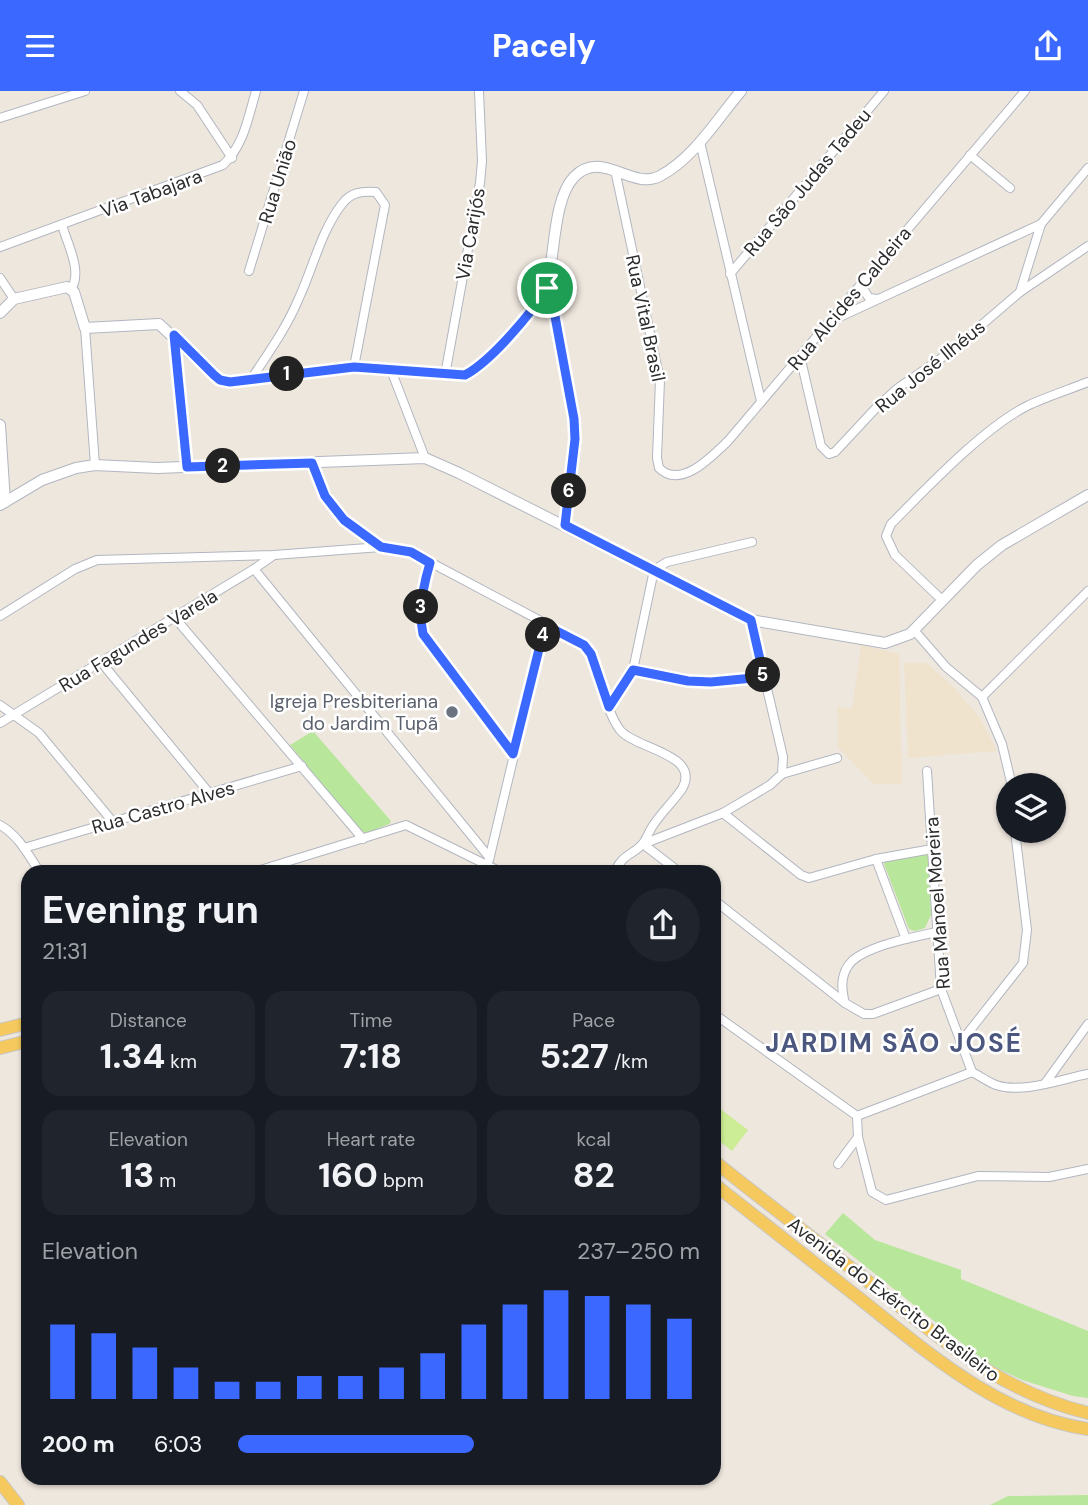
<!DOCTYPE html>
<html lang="en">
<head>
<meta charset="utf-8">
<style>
  :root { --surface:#171b24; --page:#20242c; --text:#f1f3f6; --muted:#9ea1a6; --accent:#3b69ff }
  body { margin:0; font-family:"DM Sans",sans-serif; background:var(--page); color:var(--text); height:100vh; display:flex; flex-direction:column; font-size:26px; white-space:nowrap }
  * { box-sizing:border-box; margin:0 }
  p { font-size:23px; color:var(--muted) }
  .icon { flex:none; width:38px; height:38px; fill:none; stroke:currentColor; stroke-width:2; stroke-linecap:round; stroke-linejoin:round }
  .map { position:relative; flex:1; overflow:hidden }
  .panel { position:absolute; left:21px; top:774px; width:700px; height:620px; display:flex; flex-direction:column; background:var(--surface); border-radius:21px; box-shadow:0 2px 5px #0004 }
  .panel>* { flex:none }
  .fabs { position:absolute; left:996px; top:682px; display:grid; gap:14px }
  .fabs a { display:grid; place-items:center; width:70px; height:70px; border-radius:50%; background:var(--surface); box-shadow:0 2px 5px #0004; font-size:35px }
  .pin { position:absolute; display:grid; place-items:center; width:60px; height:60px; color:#fff; margin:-30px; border:4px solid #fff; border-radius:50%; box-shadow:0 2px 7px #0007 }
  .km { position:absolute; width:35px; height:35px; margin:-18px; border-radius:50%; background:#222; color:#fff; font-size:19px; line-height:35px; text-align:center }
  .round { display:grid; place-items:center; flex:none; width:74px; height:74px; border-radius:37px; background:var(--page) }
  .summary { display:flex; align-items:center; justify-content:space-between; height:119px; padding:0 21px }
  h1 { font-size:38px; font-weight:700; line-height:52px }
  .figures { display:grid; grid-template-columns:repeat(3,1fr); gap:10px; height:119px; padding:7px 21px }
  .figures div { display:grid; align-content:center; border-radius:18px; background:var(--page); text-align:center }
  .figures b { font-size:35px; font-weight:700 }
  .figures small { font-size:19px; font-weight:400 }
  .figures p { font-size:19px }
  .chart { height:196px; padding:14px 21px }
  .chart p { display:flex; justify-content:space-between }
  .chart svg { width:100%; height:126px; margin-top:7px; stroke:var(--accent); stroke-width:6 }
  ul { padding:0 21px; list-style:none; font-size:23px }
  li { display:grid; grid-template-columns:112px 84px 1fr; align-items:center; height:52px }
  li i { height:18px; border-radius:9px; background:var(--accent) }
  header { display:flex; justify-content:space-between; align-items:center; height:91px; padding:0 21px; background:var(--accent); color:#fff; font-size:32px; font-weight:700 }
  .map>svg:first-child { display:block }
  .education { fill:#f0e3ce }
  .green { fill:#b8e69a }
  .pitch { fill:#cced95 }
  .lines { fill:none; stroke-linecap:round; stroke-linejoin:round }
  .street-casing { stroke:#b2b6c0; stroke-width:10 }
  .secondary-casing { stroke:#b2b6c0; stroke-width:12 }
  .primary-casing { stroke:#c8c8c8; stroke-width:14 }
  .street { stroke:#fff; stroke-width:8 }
  .secondary { stroke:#fff; stroke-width:10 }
  .primary { stroke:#f5c95d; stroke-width:12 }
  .route-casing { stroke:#fff; stroke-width:14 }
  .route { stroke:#3b69ff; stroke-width:9 }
  .worship-dot { fill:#6b7280; stroke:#fff; stroke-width:2.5 }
  .labels { text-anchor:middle; stroke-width:5; stroke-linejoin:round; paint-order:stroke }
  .street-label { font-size:19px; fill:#2c2c2c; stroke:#fff }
  .worship-label { font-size:19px; fill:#5b616d; stroke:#fff; text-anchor:end }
  .district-label { font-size:26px; font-weight:bold; letter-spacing:2px; fill:#4b577f; stroke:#fff }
</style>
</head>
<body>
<header><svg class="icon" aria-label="menu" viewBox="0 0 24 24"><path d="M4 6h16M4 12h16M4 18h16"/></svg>Pacely<svg class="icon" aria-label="share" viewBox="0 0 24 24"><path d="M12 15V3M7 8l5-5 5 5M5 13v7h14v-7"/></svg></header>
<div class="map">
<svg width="1088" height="1414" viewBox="0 0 1088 1414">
  <rect width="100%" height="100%" fill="#eee7de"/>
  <g class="education">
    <path d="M 861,554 L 899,563 L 902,693 L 873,693 L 838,656 L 837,615 L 852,618 Z"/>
    <path d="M 904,572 L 927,572 L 955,598 L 980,627 L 997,660 L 908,667 Z"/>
  </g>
  <g class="green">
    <path d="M 313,640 L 391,730 L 389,733 L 367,742 L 360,739 L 290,654 Z"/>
    <path d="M 925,762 L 928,765 L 931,824 L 925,837 L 915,840 L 909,838 L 884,773 L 886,770 Z"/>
    <path d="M 843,1122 L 875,1149 L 961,1179 L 961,1188 L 1088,1240 L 1088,1307 L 1073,1305 L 1022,1289 L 988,1273 L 825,1143 Z"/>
    <path d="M 1088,1404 L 1088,1414 L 990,1414 L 1008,1405 Z"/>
  </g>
  <path class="pitch" d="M 714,1013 L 748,1039 L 732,1060 L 714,1046 Z"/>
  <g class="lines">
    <g class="street-casing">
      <g id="street">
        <path d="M 180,0 L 197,14 L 232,67"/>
        <path d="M 0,27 L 85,0"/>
        <path d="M 700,51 L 761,310"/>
        <path d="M 970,64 L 1010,97"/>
        <path d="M 615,79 L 660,289 L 657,367 L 659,377 C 681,399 712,365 728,350 L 1025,0"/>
        <path d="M 62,134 C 67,152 83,181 71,198"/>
        <path d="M 0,156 L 223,74 C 244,54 248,27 256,0"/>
        <path d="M 249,180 L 304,0"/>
        <path d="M 730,183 L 884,0"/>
        <path d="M 0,187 L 14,208"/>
        <path d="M 863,190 L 862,196 L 869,207 L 878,208"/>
        <path d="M 547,197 L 554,220 L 574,328 L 575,348 L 565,434"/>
        <path d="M 1020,201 L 1041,133"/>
        <path d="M 831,230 L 1041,133 L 1088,77"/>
        <path d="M 85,237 L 95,374"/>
        <path d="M 174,244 L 187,376"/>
        <path d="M 800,265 L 821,355 L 829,363 L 835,361 L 876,317 L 898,297 L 950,261 L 1020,201 L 1088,155"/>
        <path d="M 391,279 L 425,367"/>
        <path d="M 445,284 L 480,92 L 482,70 L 479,0"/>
        <path d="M 252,287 C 269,261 287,236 299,207 C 313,177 321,140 342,113 C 351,101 362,100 376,101 L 385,114 L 354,276"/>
        <path d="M 312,372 C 332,421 339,425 381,456"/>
        <path d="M 430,472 C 423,495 418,519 423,543 L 513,663"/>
        <path d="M 254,478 L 489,766"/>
        <path d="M 942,509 L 895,464 L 886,445 L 891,433 C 927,397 982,338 1027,315 C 1046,306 1068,299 1088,291"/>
        <path d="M 0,525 L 75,478 L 97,469 L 274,464 L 381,456 L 411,461 L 584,553 L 591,563 C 597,582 608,624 620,639 C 635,658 702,663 682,698 C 673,711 660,723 652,736 C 649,741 647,746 644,751 C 636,763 623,762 615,780"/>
        <path d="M 175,527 L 363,748"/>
        <path d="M 914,539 L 946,576 L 982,606 L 1088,500"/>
        <path d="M 101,571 L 210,703"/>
        <path d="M 633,579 L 688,591 L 764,586"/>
        <path d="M 982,606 L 1002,653 L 1012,695"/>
        <path d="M 0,614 L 39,642 L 113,731"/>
        <path d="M 609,616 L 633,579 L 654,479 L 667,471 L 752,451"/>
        <path d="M 0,632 L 254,478 L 274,464"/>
        <path d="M 927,680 L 941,898 L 972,981"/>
        <path d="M 782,683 L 837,667"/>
        <path d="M 723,722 L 801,784 L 809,787 L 876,768 L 932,758"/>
        <path d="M 0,734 C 18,744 28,763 39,780"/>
        <path d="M 643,753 L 723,722 L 770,694 L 782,683 L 783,666 L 751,529"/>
        <path d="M 643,753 L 678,780"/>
        <path d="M 24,757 L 302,675"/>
        <path d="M 876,768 L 906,848"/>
        <path d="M 489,769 L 545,534"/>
        <path d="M 257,780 L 406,734 L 499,780"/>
        <path d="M 714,809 L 845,912"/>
        <path d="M 937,841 C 914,846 870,854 852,870 C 840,882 841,898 845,912 L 864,923 L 873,923 L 941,898"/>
        <path d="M 714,923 L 857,1025"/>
        <path d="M 960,952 L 1023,872 L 1027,839 L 1015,740"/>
        <path d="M 972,981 C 980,985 988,991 996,994 C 1022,1003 1062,988 1088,983"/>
        <path d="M 1046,991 L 1088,933"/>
        <path d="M 857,1025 L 858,1046 L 872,1101 L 886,1109 L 978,1085 L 1049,1086 L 1088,1078"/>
        <path d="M 857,1025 L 972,981"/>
        <path d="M 838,1073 L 858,1046"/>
      </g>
    </g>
    <g class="secondary-casing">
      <g id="secondary">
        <path d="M 0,222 L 14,208 L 67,196 L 74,201 L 85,237 L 159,233 L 214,284 L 220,289 L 230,291 L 354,276 L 465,284 C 484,274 542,214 547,194 C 555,165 553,108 574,86 C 602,57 631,100 660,85 C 694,67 717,28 741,0"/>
        <path d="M 0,334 L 5,411"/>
        <path d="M 0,414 L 42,389 L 76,377 L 95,374 L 157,377 L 425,367 L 459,382 L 751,529 L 885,552 L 910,543 L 977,474 L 1002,454 L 1088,404"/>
      </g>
    </g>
    <g class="primary-casing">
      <g id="primary">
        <path d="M 0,939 L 28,932"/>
        <path d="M 0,957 L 28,950"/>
        <path d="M 714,1070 C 765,1111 818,1151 870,1192 C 941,1247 998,1300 1088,1322"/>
        <path d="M 714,1093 C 764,1132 814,1172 864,1211 C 932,1265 1000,1325 1088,1338"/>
        <path d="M 0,1391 L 18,1414"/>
      </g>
    </g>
    <use href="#street" class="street"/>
    <use href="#secondary" class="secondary"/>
    <use href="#primary" class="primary"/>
  </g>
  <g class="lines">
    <g class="route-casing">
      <path id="route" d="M 547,197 L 554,220 L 574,328 L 575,348 L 565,434 L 751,529 L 764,586 L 711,591 L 688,590 L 633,579 L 609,616 L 591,563 L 584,554 L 545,534 L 513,663 L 423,543 C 418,519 423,495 430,472 L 411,461 L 381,456 L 344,429 L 325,405 L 312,372 L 187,376 L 174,244 L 214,284 L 220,289 L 230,291 L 354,276 L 465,284 C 491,270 531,223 547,197 Z"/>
    </g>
    <use href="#route" class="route"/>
  </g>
  <circle class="worship-dot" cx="452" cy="621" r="7"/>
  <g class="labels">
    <g class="street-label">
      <text transform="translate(277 90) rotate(-73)" y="7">Rua União</text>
      <text transform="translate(807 91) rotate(-50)" y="7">Rua São Judas Tadeu</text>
      <text transform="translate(151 102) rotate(-20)" y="7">Via Tabajara</text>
      <text transform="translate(470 143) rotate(-80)" y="7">Via Carijós</text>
      <text transform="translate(849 207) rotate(-50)" y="7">Rua Alcides Caldeira</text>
      <text transform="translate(646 227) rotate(78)" y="7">Rua Vital Brasil</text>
      <text transform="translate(930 275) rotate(-39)" y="7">Rua José Ilhéus</text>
      <text transform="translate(138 549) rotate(-31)" y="7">Rua Fagundes Varela</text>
      <text transform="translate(163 716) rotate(-16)" y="7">Rua Castro Alves</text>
      <text transform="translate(937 812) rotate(-94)" y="7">Rua Manoel Moreira</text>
      <text transform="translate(894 1208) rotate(37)" y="7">Avenida do Exército Brasileiro</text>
    </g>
    <g class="worship-label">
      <text x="438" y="617">Igreja Presbiteriana<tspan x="438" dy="22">do Jardim Tupã</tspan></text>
    </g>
    <g class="district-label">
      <text x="894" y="961">JARDIM SÃO JOSÉ</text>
    </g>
  </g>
</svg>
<div class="fabs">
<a><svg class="icon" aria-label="layers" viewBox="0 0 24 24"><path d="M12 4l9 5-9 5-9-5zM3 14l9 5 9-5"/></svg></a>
</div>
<div class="pin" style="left:547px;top:197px;background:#1e9e55"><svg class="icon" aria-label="arrive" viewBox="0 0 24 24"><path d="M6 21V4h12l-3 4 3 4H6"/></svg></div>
<b class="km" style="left:287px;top:283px">1</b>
<b class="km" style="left:223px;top:375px">2</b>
<b class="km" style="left:421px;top:516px">3</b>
<b class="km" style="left:543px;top:544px">4</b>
<b class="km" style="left:763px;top:584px">5</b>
<b class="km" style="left:569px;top:400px">6</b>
<section class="panel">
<div class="summary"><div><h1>Evening run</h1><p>21:31</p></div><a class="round"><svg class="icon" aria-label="share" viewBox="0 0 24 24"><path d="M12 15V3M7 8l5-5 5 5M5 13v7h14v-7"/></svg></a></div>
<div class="figures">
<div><p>Distance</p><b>1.34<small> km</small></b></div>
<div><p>Time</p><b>7:18</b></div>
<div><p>Pace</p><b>5:27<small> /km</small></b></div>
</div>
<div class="figures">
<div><p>Elevation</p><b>13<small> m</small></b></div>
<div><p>Heart rate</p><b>160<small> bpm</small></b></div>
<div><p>kcal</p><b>82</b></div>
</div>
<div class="chart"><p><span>Elevation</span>237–250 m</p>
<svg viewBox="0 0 160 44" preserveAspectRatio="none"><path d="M5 44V18M15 44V21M25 44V26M35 44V33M45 44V38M55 44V38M65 44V36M75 44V36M85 44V33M95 44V28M105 44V18M115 44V11M125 44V6M135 44V8M145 44V11M155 44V16"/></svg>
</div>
<ul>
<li><b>200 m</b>6:03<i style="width:51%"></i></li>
</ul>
</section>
</div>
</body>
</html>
